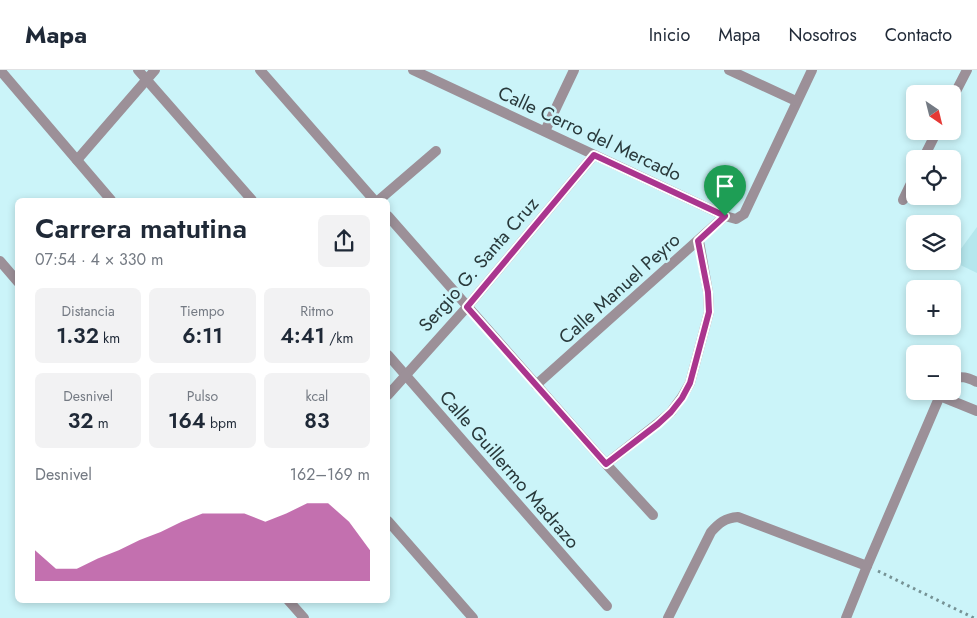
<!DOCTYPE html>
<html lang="es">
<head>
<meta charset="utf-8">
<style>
  :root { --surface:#fff; --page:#f2f2f3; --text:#1f2937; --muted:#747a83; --line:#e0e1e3; --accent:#aa358e }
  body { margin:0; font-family:Jost,sans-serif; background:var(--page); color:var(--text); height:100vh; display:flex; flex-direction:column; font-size:19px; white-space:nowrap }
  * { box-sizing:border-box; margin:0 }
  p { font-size:16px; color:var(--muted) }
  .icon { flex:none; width:28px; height:28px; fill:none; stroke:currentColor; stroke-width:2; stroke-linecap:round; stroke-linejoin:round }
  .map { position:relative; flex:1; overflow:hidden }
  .side { position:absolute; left:15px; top:128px; width:375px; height:405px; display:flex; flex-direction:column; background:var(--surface); border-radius:8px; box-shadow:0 2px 8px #0003 }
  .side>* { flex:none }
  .needle { width:32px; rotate:145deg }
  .controls { position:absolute; left:906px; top:15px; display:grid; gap:10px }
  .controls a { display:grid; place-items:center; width:55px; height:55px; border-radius:8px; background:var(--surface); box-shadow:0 2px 8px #0003; font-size:25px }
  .pin { position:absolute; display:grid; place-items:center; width:42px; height:42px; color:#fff; margin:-51px -21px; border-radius:50% 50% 50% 0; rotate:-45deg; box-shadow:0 0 5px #0007 }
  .pin .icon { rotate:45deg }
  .round { display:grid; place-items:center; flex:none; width:52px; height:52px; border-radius:8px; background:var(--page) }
  .overview { display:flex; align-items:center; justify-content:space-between; height:85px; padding:0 20px }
  h1 { font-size:28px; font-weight:600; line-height:38px }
  .figures { display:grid; grid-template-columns:repeat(3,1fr); gap:8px; height:85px; padding:5px 20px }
  .figures div { display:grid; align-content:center; border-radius:8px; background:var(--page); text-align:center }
  .figures b { font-size:21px; font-weight:600 }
  .figures small { font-size:14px; font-weight:400 }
  .figures p { font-size:14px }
  .chart { height:140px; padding:10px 20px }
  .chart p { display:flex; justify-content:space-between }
  .chart svg { width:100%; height:90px; margin-top:5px; fill:var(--accent); opacity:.7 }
  header { display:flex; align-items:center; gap:30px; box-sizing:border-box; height:70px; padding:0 25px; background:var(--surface); border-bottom:1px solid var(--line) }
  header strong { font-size:24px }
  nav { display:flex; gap:28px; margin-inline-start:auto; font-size:18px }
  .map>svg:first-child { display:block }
  .built { fill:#b5e7ed }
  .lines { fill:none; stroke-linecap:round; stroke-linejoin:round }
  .path { stroke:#769295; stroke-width:3; stroke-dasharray:2.5 4; stroke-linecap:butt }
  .lane { stroke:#9c9098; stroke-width:10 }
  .street { stroke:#9c9098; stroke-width:10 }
  .route-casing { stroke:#fff; stroke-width:10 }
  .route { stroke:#aa358e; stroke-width:6 }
  .labels { text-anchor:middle; stroke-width:5; stroke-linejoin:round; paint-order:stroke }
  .street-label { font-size:19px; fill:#29393b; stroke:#cbf4f9 }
</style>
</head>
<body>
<header>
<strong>Mapa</strong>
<nav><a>Inicio</a><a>Mapa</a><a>Nosotros</a><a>Contacto</a></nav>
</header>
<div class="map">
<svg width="977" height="548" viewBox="0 0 977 548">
  <rect width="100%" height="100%" fill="#cbf4f9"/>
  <path class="built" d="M 977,157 L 977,203 L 952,191 Z"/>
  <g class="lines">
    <path class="path" d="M 878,501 L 974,548"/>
    <g class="lane">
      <path d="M 379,130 L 436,81"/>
      <path d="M 668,548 L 711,462 C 719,453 725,448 738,447 L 867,496 L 846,548"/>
    </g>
    <g class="street">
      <path d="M 0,0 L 111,130"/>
      <path d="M 138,0 L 252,130"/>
      <path d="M 260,0 L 374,130"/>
      <path d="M 413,0 L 725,146 L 736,149 L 744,144 L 812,0"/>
      <path d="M 729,0 L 796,31"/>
      <path d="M 952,29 L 967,0"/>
      <path d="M 545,61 L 574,0"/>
      <path d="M 923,89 L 937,61"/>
      <path d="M 77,90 L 155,0"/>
      <path d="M 903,130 L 915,105"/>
      <path d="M 388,146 L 606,394 L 653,445"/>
      <path d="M 0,191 L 18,212"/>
      <path d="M 388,285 L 607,536"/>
      <path d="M 952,309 C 962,305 968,308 977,312"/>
      <path d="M 536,315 L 725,146"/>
      <path d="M 388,325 L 467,237 L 594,85"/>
      <path d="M 940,326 L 977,341"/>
      <path d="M 606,394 L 657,354 L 671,342 L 682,327 L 690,313 L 709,242 L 708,222 L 699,171"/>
      <path d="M 388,451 L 473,548"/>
      <path d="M 867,496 L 942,321"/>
      <path d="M 288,530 L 304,548"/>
    </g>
  </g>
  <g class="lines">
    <g class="route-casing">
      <path id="route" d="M 594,85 L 725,146 L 698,171 L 708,222 L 709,242 L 690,313 L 682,328 L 671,342 L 658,354 L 606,394 L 467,237 Z"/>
    </g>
    <use href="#route" class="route"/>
  </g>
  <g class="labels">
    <g class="street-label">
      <text transform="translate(590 63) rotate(25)" y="7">Calle Cerro del Mercado</text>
      <text transform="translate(478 194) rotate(-49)" y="7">Sergio G. Santa Cruz</text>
      <text transform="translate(619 218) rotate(-42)" y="7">Calle Manuel Peyro</text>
      <text transform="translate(510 399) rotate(49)" y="7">Calle Guillermo Madrazo</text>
    </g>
  </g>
</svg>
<div class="controls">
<a><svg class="needle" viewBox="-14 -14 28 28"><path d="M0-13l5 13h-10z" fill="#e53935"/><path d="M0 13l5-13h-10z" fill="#747a83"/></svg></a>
<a><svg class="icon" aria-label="locate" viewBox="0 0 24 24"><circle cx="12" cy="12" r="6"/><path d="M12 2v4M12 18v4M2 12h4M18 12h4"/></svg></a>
<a><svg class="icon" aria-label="layers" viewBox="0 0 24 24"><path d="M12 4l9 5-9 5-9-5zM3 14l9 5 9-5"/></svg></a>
<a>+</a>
<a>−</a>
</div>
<div class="pin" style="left:725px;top:146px;background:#1e9e55"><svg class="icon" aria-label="arrive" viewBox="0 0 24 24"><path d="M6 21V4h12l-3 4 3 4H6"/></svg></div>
<section class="side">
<div class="overview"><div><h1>Carrera matutina</h1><p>07:54 · 4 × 330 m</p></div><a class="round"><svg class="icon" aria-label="share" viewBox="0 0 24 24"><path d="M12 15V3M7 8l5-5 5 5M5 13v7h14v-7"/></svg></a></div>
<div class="figures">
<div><p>Distancia</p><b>1.32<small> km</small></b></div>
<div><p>Tiempo</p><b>6:11</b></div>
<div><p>Ritmo</p><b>4:41<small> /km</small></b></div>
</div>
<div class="figures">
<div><p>Desnivel</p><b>32<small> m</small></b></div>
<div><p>Pulso</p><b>164<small> bpm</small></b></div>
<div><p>kcal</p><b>83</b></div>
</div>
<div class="chart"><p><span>Desnivel</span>162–169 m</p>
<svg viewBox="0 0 160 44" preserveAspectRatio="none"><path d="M0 44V29L10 38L20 38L30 33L40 29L50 24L60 20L70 15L80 11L90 11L100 11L110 15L120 11L130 6L140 6L150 15L160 29V44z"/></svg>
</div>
</section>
</div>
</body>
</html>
